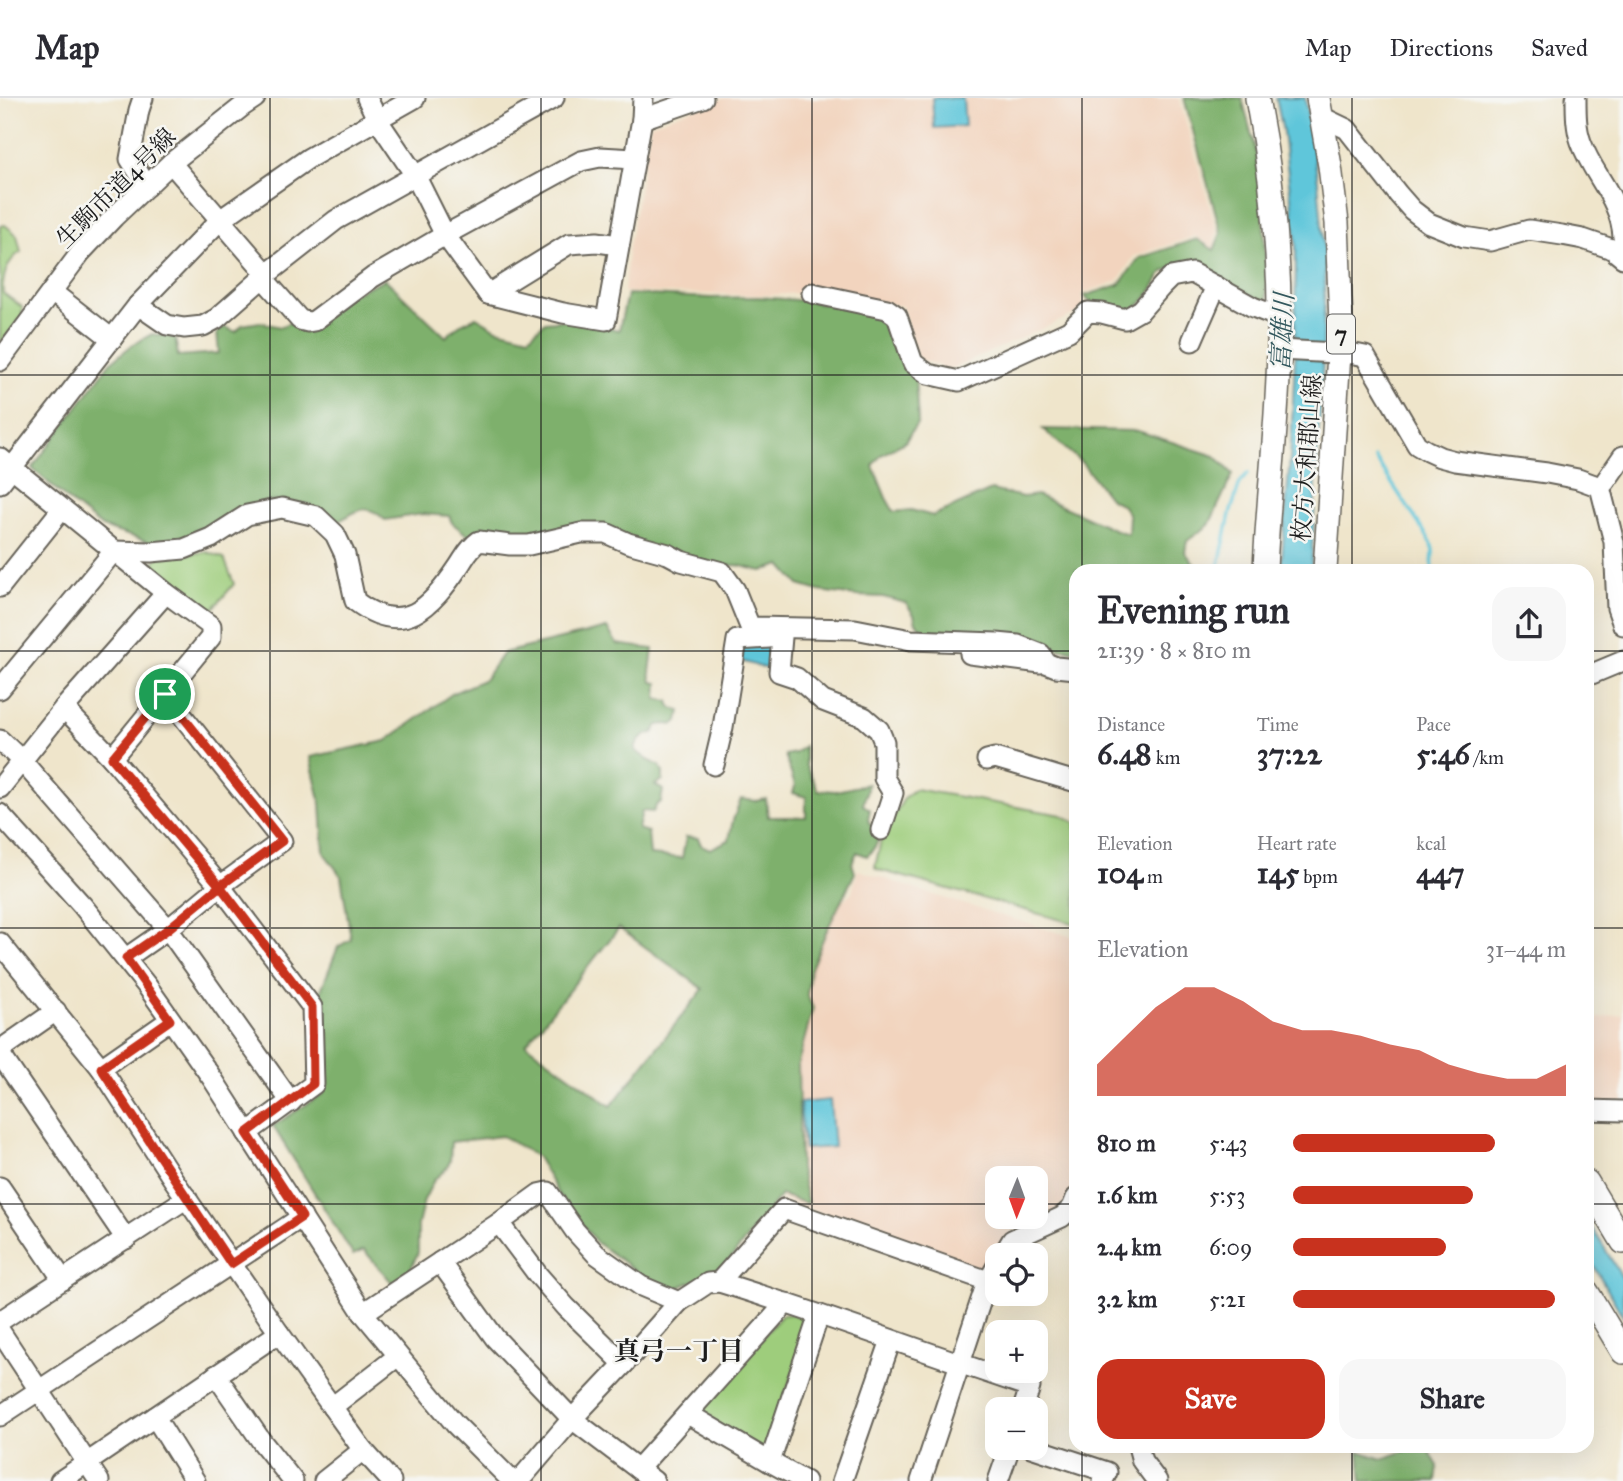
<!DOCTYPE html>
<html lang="en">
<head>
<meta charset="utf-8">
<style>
  :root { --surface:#fff; --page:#f7f7f7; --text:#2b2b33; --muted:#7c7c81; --line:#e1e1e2; --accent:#c8321e }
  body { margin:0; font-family:"IM FELL Great Primer","Noto Serif JP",serif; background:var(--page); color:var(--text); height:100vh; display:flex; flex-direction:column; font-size:26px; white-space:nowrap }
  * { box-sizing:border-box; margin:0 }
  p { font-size:23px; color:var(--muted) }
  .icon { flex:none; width:38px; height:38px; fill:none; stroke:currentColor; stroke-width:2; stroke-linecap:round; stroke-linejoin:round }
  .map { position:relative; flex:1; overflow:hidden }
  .details { position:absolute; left:1069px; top:466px; width:525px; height:889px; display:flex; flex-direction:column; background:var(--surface); border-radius:21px; box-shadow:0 7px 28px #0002 }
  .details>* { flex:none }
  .needle { width:46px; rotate:181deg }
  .tools { position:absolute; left:985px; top:1068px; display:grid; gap:14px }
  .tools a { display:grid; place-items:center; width:63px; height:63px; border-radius:14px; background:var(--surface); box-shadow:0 7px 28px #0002; font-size:35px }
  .pin { position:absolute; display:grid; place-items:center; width:60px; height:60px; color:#fff; margin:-30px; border:4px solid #fff; border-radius:50%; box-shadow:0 2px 7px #0007 }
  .round { display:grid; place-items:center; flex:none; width:74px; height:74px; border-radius:21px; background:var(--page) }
  .headline { display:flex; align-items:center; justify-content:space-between; height:119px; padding:0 28px }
  h1 { font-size:38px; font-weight:800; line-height:52px }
  .stats { display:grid; grid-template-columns:repeat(3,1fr); gap:10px; height:119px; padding:7px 28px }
  .stats div { display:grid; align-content:center }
  .stats b { font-size:30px; font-weight:800 }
  .stats small { font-size:19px; font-weight:400 }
  .stats p { font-size:19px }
  .chart { height:196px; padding:14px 28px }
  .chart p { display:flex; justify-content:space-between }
  .chart svg { width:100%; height:126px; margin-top:7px; fill:var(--accent); opacity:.7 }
  .button { display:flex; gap:14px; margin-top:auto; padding:14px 28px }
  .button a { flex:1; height:80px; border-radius:21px; background:var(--accent); color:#fff; font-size:28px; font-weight:800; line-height:80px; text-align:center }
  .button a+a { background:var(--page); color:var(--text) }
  ul { padding:0 28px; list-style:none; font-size:23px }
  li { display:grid; grid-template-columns:112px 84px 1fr; align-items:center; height:52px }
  li i { height:18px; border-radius:9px; background:var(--accent) }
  header { display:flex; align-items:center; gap:42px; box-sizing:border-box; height:98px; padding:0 35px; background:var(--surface); border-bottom:2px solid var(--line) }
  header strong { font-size:33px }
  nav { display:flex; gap:38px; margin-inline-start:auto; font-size:24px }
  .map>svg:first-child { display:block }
  .built { fill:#f2d4be; fill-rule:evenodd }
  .green { fill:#9ecd7c; stroke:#5d744c; stroke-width:2 }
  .forest { fill:#7eb06c; stroke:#4d6644; stroke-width:2; fill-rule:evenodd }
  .water { fill:#5ec6da; stroke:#3d717b; stroke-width:2 }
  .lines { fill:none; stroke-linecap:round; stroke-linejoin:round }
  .stream { stroke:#5ec6da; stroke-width:3.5 }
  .minor-casing { stroke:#666259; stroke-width:23 }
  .major-casing { stroke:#666259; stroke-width:26 }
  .minor { stroke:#fff; stroke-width:19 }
  .major { stroke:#fff; stroke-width:23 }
  .route-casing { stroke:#fff; stroke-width:14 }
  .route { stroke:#c8321e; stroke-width:9 }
  .grid { fill:none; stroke:#1c1c1c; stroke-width:2; stroke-opacity:0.55 }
  .labels { text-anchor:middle; stroke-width:5; stroke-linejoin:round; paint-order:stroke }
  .shield { fill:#f6f6f2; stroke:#5d5d5c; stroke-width:2 }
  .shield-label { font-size:23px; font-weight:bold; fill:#1c1c1c }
  .street-label { font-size:24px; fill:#1c1c1c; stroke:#f6f6f2 }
  .water-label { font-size:26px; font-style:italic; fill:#33585e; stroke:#f6f6f2 }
  .neighbourhood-label { font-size:26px; font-weight:bold; fill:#1c1c1c; stroke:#f6f6f2 }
</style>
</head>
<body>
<header>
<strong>Map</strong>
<nav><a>Map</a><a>Directions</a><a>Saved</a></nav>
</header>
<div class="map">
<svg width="1623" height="1383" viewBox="0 0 1623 1383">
  <rect width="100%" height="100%" fill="#f6f6f2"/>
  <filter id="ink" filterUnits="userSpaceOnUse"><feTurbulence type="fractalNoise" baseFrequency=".0143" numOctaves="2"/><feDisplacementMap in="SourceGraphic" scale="14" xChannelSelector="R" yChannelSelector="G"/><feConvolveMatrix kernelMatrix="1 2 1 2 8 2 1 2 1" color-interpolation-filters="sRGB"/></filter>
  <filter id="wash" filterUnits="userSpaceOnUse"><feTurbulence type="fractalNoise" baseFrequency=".00686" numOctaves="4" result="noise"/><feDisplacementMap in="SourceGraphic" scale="28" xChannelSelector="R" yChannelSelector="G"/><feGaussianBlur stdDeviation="1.57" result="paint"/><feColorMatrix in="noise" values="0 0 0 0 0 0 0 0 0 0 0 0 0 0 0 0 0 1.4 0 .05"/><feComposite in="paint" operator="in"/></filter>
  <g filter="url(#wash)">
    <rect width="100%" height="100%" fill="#efe5cb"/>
    <g class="built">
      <path d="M 725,0 L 1179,0 L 1217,134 L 1213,149 L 1195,138 L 1134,158 L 1118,183 L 1081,196 L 1084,212 L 949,272 L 918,260 L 902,208 L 820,194 L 768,197 L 624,194 L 628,154 L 651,26 Z"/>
      <path d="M 858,772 L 940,799 L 1076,840 L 1076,1075 L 1066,1103 L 1055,1114 L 1029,1123 L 1011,1134 L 980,1172 L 782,1101 L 786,1054 L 814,829 L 852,794 ZM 998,1080 L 1036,1080 L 1036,1118 L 998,1118 Z"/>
      <path d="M 1623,916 L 1623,1007 L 1587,1007 L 1587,924 L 1599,920 Z"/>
    </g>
    <g class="green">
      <path d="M 5,127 L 17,137 L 21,154 C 7,162 2,180 3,195 L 22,209 L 22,219 L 2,243 L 0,242 L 0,128 Z"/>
      <path d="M 207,454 L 224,460 L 234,486 L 207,518 L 153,477 L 151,469 L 158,459 Z"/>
      <path d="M 915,691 L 1062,717 L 1076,725 L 1076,826 L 879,772 L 875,769 L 882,738 L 905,699 Z"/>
      <path d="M 792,1216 L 804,1221 L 809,1226 L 768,1350 L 759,1353 L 701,1318 L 700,1310 L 782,1217 Z"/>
    </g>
    <g class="forest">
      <path d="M 1184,0 L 1242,0 L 1256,54 L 1264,132 L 1267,206 L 1195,168 L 1175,168 L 1162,175 L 1147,200 L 1130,215 L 1093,207 L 1084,198 L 1119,187 L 1139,160 L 1197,141 L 1214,152 L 1221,135 Z"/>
      <path d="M 385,181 L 446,239 L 459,227 L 476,219 L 497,231 L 529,239 L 545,224 L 566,222 L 619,232 L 627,196 L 711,200 L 758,199 L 809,203 L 887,217 L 915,278 L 918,324 L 905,344 L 881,357 L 873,368 L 886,400 L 894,414 L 911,412 L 933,418 L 991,392 L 1023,399 L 1037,397 L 1116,432 L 1128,436 L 1129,417 L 1122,407 L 1109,400 L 1082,365 L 1043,331 L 1138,333 L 1215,358 L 1233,376 L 1209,427 L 1187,443 L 1185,454 L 1199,472 L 1076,472 L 1076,553 L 1013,542 L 942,535 L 923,531 L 916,525 L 914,517 L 906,505 L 883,499 L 856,498 L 819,493 L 799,487 L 781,467 L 762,473 L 737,467 L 722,468 L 610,441 L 531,444 L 495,440 L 492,435 L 472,441 L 452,425 L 449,418 L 422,416 L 385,422 C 365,403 358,413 337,424 L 308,406 L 269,403 L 227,417 L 214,430 L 187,441 L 152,445 L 102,429 L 69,403 L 32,370 L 110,265 L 132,247 L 152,236 L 175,239 L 178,258 L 219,255 L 217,235 L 224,229 L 236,234 L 242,227 L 260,224 L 280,229 Z"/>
      <path d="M 607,530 L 617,546 L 653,551 L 650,574 L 652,584 L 658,585 L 657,601 L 669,603 L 671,610 L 680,613 L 678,623 L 673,627 L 667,626 L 658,627 L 653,635 C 642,637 638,640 635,652 L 648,662 L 660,668 L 663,674 L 663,682 L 655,687 L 663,692 L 661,704 L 657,706 L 653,714 L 642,713 L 638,731 L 648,734 L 650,757 L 682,760 L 686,739 L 698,740 L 701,747 L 710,751 L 729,742 L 733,722 L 741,701 L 756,703 L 766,701 L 768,719 L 806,719 L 806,699 L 793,695 L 795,688 L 785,657 L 795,655 L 804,648 L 806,668 L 818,692 L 836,693 L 868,686 L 863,707 L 870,711 L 868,722 L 872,729 L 880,730 C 879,742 876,750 867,758 L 857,754 L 852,765 L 855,775 L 826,834 L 810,873 L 807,897 L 813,910 L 798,965 L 800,1071 L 808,1106 L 781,1097 L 724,1169 L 678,1190 L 647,1181 L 597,1145 L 559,1097 L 537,1059 L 502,1038 L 451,1044 L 450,1063 L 447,1070 L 434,1082 L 424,1102 L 418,1127 L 418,1154 L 411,1171 L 407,1177 L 393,1186 L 364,1152 L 353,1157 L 273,1028 L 324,995 L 316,905 L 338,849 L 351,841 L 341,778 L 324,755 L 321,706 L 310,659 L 386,643 L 453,595 L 485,581 L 503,555 ZM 619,830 L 703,891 L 611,1008 L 526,946 Z"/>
      <path d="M 1411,1348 L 1426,1348 L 1438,1368 L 1436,1383 L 1362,1383 L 1359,1353 L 1382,1361 L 1408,1352 Z"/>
    </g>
    <g class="water">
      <path d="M 932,0 L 963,0 L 965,28 L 934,30 Z"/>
      <path d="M 1276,0 L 1305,0 L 1318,83 L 1325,163 L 1323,261 L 1311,472 L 1281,472 L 1291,346 L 1295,260 L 1296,143 L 1283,34 Z"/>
      <path d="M 743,546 L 776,546 L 774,573 L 741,563 Z"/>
      <path d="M 830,1002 L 834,1049 L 804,1051 L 800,1005 Z"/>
      <path d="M 1587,1121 L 1623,1181 L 1623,1219 L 1587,1156 Z"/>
    </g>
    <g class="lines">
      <g class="stream">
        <path d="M 1375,360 L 1431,444 L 1433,453 L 1432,472"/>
        <path d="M 1218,472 L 1230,416 L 1240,385 L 1248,375"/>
      </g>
    </g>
  </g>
  <g filter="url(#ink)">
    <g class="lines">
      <g class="minor-casing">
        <g id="minor">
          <path d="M 143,0 L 139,12 L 130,61 L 147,88"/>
          <path d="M 367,0 L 377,21 L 415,77 L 445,137 L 488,196 L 563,215 L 606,222 L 642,21 L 643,0"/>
          <path d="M 1576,0 C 1576,15 1576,30 1581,44 C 1593,78 1621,101 1623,139"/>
          <path d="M 1322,19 L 1347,31 L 1398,96 L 1412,112 L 1429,125 L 1464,139 L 1490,143 L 1529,132 L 1562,137 L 1583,141 L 1612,151 L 1623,160"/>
          <path d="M 642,21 L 703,0"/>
          <path d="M 171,65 L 267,176"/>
          <path d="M 263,180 L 300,222 L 308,224 L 314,223 L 373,179 L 445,137 L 581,63 L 600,59 L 635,61"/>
          <path d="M 52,194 L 112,241"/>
          <path d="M 812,195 L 887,211 L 897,218 L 913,265 L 928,276 L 959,283 L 1069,233 L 1088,214 L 1102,215 L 1125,221 L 1141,212 L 1162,188 L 1171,179 L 1192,175 L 1253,209 L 1279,219"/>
          <path d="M 488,196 L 569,146 L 597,144 L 619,147"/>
          <path d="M 138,207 L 167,227 L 184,230 L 203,228 L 216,221 L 267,176 L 336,122 L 554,0"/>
          <path d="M 1192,243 L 1216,188"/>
          <path d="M 1279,252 L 1355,256 L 1365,258 L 1417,347 L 1427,353 L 1440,359 L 1455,363 L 1547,375 L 1578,381 L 1600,389 L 1614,444 L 1617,510 L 1623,527"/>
          <path d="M 0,263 L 81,154 L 114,119 L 171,65 L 243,8 L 255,0"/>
          <path d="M 0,360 L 166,495 L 211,528 L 211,539 L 112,660"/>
          <path d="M 0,385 L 138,207 L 220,122 L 309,60 L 415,0"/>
          <path d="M 1600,389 L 1605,384 L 1623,358"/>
          <path d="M 0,489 L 62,411"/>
          <path d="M 782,539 L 779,574 L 797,580 L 823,603 L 864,619 L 879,632 L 884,644 L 884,680 L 893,695 L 881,732"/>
          <path d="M 970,556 L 1041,565"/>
          <path d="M 1587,578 L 1623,563"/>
          <path d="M 0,591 L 114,453 L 151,454 L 184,451 L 211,440 L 247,417 L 282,410 L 316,418 L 335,436 L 345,457 L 355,503 C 403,540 431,510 459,468 C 465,459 469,450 479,443 L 510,447 L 529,447 L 581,435 L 606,435 L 628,445 L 668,456 L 681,463 L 722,474 L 735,492 L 750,529 L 855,531 L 911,542 L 997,545 L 1018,547 L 1041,556 L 1046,565 L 1056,569 L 1076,571"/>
          <path d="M 64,610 L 112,660 L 220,788 L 312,909 L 314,986 L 247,1035"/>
          <path d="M 0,642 L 21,662 L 168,831 L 291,1004"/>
          <path d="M 987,662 L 995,660 L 1076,684"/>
          <path d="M 714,667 L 723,629 L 737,542 L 769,540"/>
          <path d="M 0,690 L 64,610 L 166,495"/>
          <path d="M 0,716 L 82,807 L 147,888 L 212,980 L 363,1215 L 455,1326 L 512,1383"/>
          <path d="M 0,845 L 101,970 L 173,1081 L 279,1235 L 363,1352 L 391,1383"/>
          <path d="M 126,860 L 168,831 L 220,788 L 282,743 L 165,596"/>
          <path d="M 0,952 L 56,913"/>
          <path d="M 0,956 L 126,1141"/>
          <path d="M 101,970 L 170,922"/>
          <path d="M 1587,1012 L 1623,1013"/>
          <path d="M 0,1089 L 63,1182"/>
          <path d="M 499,1125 L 538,1177 L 566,1209 L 624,1266"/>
          <path d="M 1003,1157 L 1012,1142 L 1062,1119 L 1072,1110 L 1076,1100"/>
          <path d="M 440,1164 L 495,1240 L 572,1321 L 654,1383"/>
          <path d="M 719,1184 L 784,1111 L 988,1183"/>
          <path d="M 363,1215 L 499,1125 L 539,1096 L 548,1094 L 575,1133 L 596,1156 L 641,1188 L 679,1204"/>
          <path d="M 0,1223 L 187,1100"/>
          <path d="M 0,1233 L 99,1383"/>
          <path d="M 216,1277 L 262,1344 L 293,1383"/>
          <path d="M 332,1309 L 398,1258"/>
          <path d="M 688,1316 L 770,1364 L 805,1383"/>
          <path d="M 0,1318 L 302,1119"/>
          <path d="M 155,1319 L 195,1383"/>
          <path d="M 1138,1348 L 1142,1363 L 1157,1383"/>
          <path d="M 1031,1349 L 1107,1374 L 1103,1383"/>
          <path d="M 770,1364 L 819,1217"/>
          <path d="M 638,1371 L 786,1205"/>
          <path d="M 60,1383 L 279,1235"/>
          <path d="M 324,1383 L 363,1352"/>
          <path d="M 519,1383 L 572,1321 L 624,1266 L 679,1204 L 708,1185 L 719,1184 C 824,1216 926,1255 1030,1289 L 1023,1311"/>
          <path d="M 842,1383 L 891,1242"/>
          <path d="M 921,1383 L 986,1187 L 998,1166"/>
          <path d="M 998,1383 L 1010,1349"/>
        </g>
      </g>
      <g class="major-casing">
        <g id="major">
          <path d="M 1257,0 C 1273,83 1281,164 1279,249 C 1278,324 1268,398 1265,472"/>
          <path d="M 1318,0 L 1330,68 L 1337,125 L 1341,225 L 1325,472"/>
          <path d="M 1587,1084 L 1623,1144"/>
          <path d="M 1587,1194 L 1623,1254"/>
        </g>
      </g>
      <use href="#minor" class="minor"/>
      <use href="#major" class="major"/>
    </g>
  </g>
  <g class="lines" filter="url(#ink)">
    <g class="route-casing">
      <path id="route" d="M 165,596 L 112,660 L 220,788 L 168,831 L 126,860 L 170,922 L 101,970 L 231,1166 L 302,1119 L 247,1035 L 313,986 L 312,909 L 220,788 L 282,743 L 165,596"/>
    </g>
    <use href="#route" class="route"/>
  </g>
  <path class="grid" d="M 270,0 L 270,1383M 541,0 L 541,1383M 812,0 L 812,1383M 1082,0 L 1082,472M 1352,0 L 1352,472M 0,277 L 1623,277M 0,553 L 1076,553M 1587,553 L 1623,553M 0,830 L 1076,830M 1587,830 L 1623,830M 0,1106 L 998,1106M 1036,1106 L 1076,1106M 1587,1106 L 1623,1106M 1082,1348 L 1082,1383M 1352,1348 L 1352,1383"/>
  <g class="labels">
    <rect class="shield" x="1327" y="216.5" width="28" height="39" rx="5"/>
    <g class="shield-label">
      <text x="1341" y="244">7</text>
    </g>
    <g class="street-label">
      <text transform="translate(116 90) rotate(-45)" y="8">生駒市道4号線</text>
      <text transform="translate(1307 360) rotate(-86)" y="8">枚方大和郡山線</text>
    </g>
    <g class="water-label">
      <text transform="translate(1282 234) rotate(-87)" y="9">富雄川</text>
    </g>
    <g class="neighbourhood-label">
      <text x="679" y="1262">真弓一丁目</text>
    </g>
  </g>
</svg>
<div class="tools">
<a><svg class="needle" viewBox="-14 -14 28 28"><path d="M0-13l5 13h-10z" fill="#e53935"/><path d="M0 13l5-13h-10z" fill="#7c7c81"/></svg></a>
<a><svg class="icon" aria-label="locate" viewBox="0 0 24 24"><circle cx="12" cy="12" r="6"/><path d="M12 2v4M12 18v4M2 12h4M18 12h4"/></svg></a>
<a>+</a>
<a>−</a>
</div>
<div class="pin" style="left:165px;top:596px;background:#1e9e55"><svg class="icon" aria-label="arrive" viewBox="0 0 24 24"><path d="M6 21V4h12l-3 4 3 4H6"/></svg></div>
<section class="details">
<div class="headline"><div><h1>Evening run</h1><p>21:39 · 8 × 810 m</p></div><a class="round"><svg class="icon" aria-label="share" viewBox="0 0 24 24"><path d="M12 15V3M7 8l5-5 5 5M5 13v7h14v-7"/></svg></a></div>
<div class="stats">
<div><p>Distance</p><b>6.48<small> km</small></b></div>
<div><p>Time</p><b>37:22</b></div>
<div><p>Pace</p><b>5:46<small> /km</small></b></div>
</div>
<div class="stats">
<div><p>Elevation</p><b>104<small> m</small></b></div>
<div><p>Heart rate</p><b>145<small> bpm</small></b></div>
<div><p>kcal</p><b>447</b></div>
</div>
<div class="chart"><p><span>Elevation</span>31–44 m</p>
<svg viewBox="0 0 160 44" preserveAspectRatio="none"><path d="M0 44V33L10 23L20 13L30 6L40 6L50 11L60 18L70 21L80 21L90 23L100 26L110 28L120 33L130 36L140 38L150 38L160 33V44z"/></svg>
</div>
<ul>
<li><b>810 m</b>5:43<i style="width:74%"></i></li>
<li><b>1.6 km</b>5:53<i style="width:66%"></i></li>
<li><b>2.4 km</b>6:09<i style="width:56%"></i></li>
<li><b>3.2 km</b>5:21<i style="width:96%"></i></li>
</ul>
<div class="button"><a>Save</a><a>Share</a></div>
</section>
</div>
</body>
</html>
